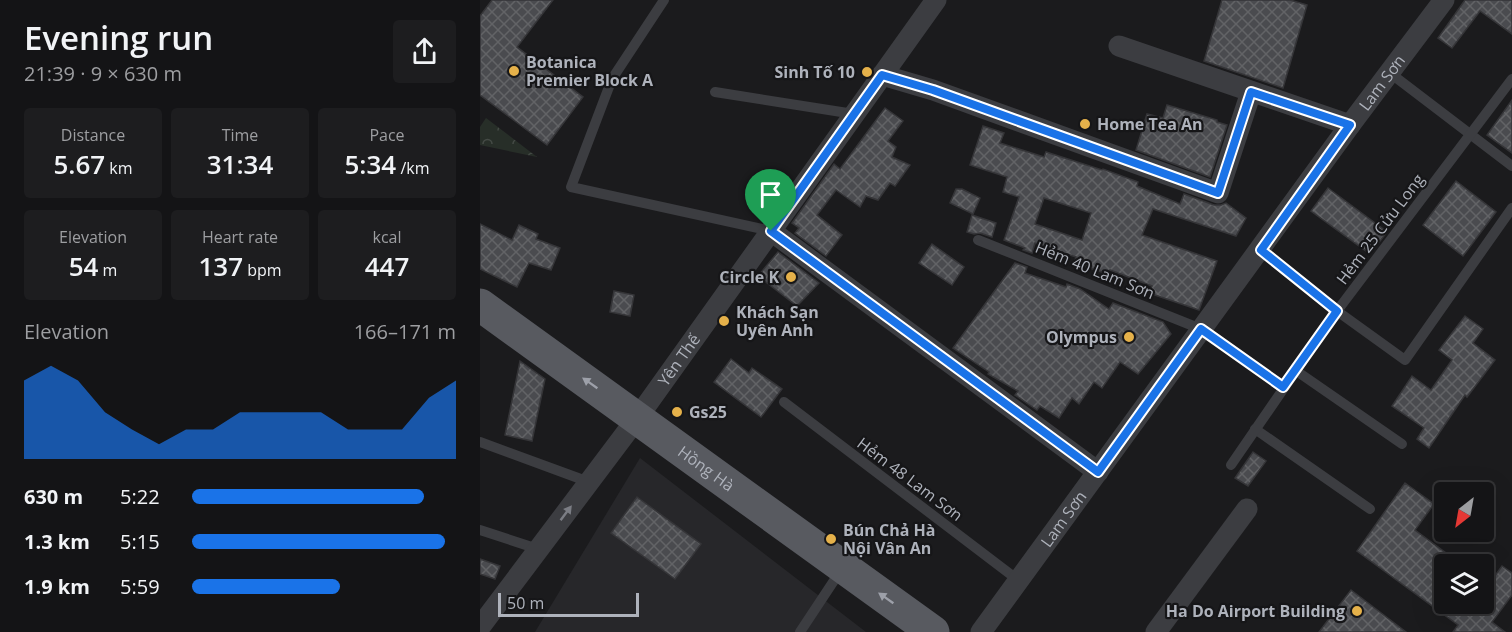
<!DOCTYPE html>
<html lang="en">
<head>
<meta charset="utf-8">
<style>
  :root { --surface:#141416; --page:#1d1d1f; --text:#f1f3f6; --muted:#9d9ea1; --line:#333335; --accent:#1a73e8 }
  body { margin:0; font-family:"Open Sans",sans-serif; background:var(--page); color:var(--text); height:100vh; display:flex; flex-direction:column; font-size:22px; white-space:nowrap }
  * { box-sizing:border-box; margin:0 }
  p { font-size:20px; color:var(--muted) }
  .icon { flex:none; width:33px; height:33px; fill:none; stroke:currentColor; stroke-width:2; stroke-linecap:round; stroke-linejoin:round }
  .map { position:relative; flex:1; overflow:hidden }
  .details { display:flex; flex-direction:column; background:var(--surface); width:480px }
  .details>* { flex:none }
  .needle { width:39px; rotate:211deg }
  .fabs { position:absolute; left:954px; top:482px; display:grid; gap:12px }
  .fabs a { display:grid; place-items:center; width:60px; height:60px; border-radius:6px; background:var(--surface); box-shadow:0 6px 24px #0002,0 0 0 2px var(--line); font-size:30px }
  .scale { position:absolute; left:18px; bottom:15px; width:141px; box-sizing:border-box; padding-left:6px; border:3px solid #aeb2bb; border-top:0; font-size:16px; line-height:21px; white-space:nowrap; color:#aeb2bb; -webkit-text-stroke:4px #161618; paint-order:stroke }
  .pin { position:absolute; display:grid; place-items:center; width:51px; height:51px; color:#fff; margin:-62px -26px; border-radius:50% 50% 50% 0; rotate:-45deg; box-shadow:0 0 6px #0007 }
  .pin .icon { rotate:45deg }
  .round { display:grid; place-items:center; flex:none; width:63px; height:63px; border-radius:6px; background:var(--page) }
  .headline { display:flex; align-items:center; justify-content:space-between; height:102px; padding:0 24px }
  h1 { font-size:33px; font-weight:600; line-height:45px }
  .metrics { display:grid; grid-template-columns:repeat(3,1fr); gap:9px; height:102px; padding:6px 24px }
  .metrics div { display:grid; align-content:center; border-radius:6px; background:var(--page); text-align:center }
  .metrics b { font-size:26px; font-weight:600 }
  .metrics small { font-size:16px; font-weight:400 }
  .metrics p { font-size:16px }
  .chart { height:168px; padding:12px 24px }
  .chart p { display:flex; justify-content:space-between }
  .chart svg { width:100%; height:108px; margin-top:6px; fill:var(--accent); opacity:.7 }
  ul { padding:0 24px; list-style:none; font-size:20px }
  li { display:grid; grid-template-columns:96px 72px 1fr; align-items:center; height:45px }
  li i { height:15px; border-radius:8px; background:var(--accent) }
  main { display:flex; flex:1; min-height:0 }
  .map>svg:first-child { display:block }
  .built { fill:#27272a }
  .forest { fill:url(#forest-crowns) }
  .building { fill:url(#building-cross-hatch); stroke:#353538; stroke-width:1.5; fill-rule:evenodd }
  .lines { fill:none; stroke-linecap:round; stroke-linejoin:round }
  .service { stroke:#3c3d41; stroke-width:10 }
  .minor { stroke:#3c3d41; stroke-width:21 }
  .primary { stroke:#585a60; stroke-width:33 }
  .oneway { fill:#9da0a9 }
  .oneway2 { fill:#7b7d84 }
  .route-casing { stroke:#fff; stroke-width:12 }
  .route { stroke:#1a73e8; stroke-width:8 }
  .poi-dot { fill:#e5b14a; stroke:#161618; stroke-width:2 }
  .labels { text-anchor:middle; stroke-width:4.5; stroke-linejoin:round; paint-order:stroke }
  .poi-label { font-size:16px; font-weight:bold; fill:#aeb2bb; stroke:#161618; text-anchor:start }
  .street-label { font-size:16px; fill:#aeb2bb; stroke:#161618 }
</style>
</head>
<body>
<main>
<section class="details">
<div class="headline"><div><h1>Evening run</h1><p>21:39 · 9 × 630 m</p></div><a class="round"><svg class="icon" aria-label="share" viewBox="0 0 24 24"><path d="M12 15V3M7 8l5-5 5 5M5 13v7h14v-7"/></svg></a></div>
<div class="metrics">
<div><p>Distance</p><b>5.67<small> km</small></b></div>
<div><p>Time</p><b>31:34</b></div>
<div><p>Pace</p><b>5:34<small> /km</small></b></div>
</div>
<div class="metrics">
<div><p>Elevation</p><b>54<small> m</small></b></div>
<div><p>Heart rate</p><b>137<small> bpm</small></b></div>
<div><p>kcal</p><b>447</b></div>
</div>
<div class="chart"><p><span>Elevation</span>166–171 m</p>
<svg viewBox="0 0 160 44" preserveAspectRatio="none"><path d="M0 44V12L10 6L20 12L30 25L40 32L50 38L60 32L70 32L80 25L90 25L100 25L110 25L120 32L130 32L140 32L150 19L160 12V44z"/></svg>
</div>
<ul>
<li><b>630 m</b>5:22<i style="width:88%"></i></li>
<li><b>1.3 km</b>5:15<i style="width:96%"></i></li>
<li><b>1.9 km</b>5:59<i style="width:56%"></i></li>
</ul>
</section>
<div class="map">
<svg width="1032" height="632" viewBox="0 0 1032 632">
  <defs>
    <pattern id="forest-crowns" width="20" height="18" patternUnits="userSpaceOnUse" patternTransform="scale(1.5)"><rect width="20" height="18" fill="#272e28"/><path d="M2 6a3 3 0 1 1 6 0M12 15a3 3 0 1 1 6 0" fill="none" stroke="#444a45"/></pattern>
    <pattern id="building-cross-hatch" width="8" height="8" patternUnits="userSpaceOnUse" patternTransform="scale(1.5)"><rect width="8" height="8" fill="#4a4b4f"/><path d="M0 0l8 8M0 8l8-8" fill="none" stroke="#626366"/></pattern>
  </defs>
  <rect width="100%" height="100%" fill="#1b1b1d"/>
  <path class="built" d="M 160,458 L 386,632 L 55,632 Z"/>
  <path class="forest" d="M 6,118 L 57,157 L 0,145 L 0,127 Z"/>
  <g class="building">
    <path d="M 12,0 L 73,0 L 37,47 L 103,97 L 67,145 L 0,95 L 0,16 Z"/>
    <path d="M 742,0 L 810,0 L 827,5 L 803,88 L 724,61 Z"/>
    <path d="M 985,0 L 1032,0 L 1032,34 L 1000,11 L 972,48 L 958,38 Z"/>
    <path d="M 1032,100 L 1032,153 L 1007,135 Z"/>
    <path d="M 687,105 L 737,120 L 737,122 L 747,125 L 730,177 L 656,150 L 667,114 L 683,118 Z"/>
    <path d="M 405,108 L 423,121 L 408,141 L 416,147 L 412,157 L 430,165 L 415,186 L 410,183 L 398,200 L 386,196 L 380,207 L 356,190 L 337,215 L 362,235 L 346,256 L 315,233 L 319,228 L 312,223 L 354,164 L 360,169 Z"/>
    <path d="M 503,126 L 524,133 L 520,143 L 564,157 L 566,152 L 622,170 L 623,169 L 658,182 L 657,186 L 700,204 L 704,194 L 734,205 L 741,205 L 746,203 L 766,218 L 756,236 L 673,209 L 662,235 L 737,261 L 719,310 L 669,293 L 672,286 L 630,270 L 628,274 L 594,263 L 596,257 L 555,243 L 552,253 L 543,250 L 545,248 L 524,240 L 539,197 L 523,192 L 527,177 L 490,165 ZM 564,198 L 611,213 L 602,240 L 555,224 Z"/>
    <path d="M 976,181 L 1016,212 L 983,256 L 943,225 Z"/>
    <path d="M 848,188 L 907,232 L 890,254 L 831,211 Z"/>
    <path d="M 476,189 L 482,189 L 500,198 L 493,214 L 470,203 Z"/>
    <path d="M 492,215 L 516,223 L 512,237 L 500,233 L 494,234 L 487,232 Z"/>
    <path d="M 0,224 L 32,240 L 39,225 L 58,234 L 56,239 L 80,248 L 71,270 L 49,263 L 37,287 L 0,269 Z"/>
    <path d="M 452,244 L 484,267 L 472,285 L 439,263 Z"/>
    <path d="M 298,252 L 339,283 L 317,306 L 278,276 Z"/>
    <path d="M 535,263 L 547,267 L 545,273 L 586,287 L 587,284 L 600,289 L 629,309 L 633,303 L 683,322 L 691,334 L 658,374 L 640,362 L 622,388 L 614,382 L 599,404 L 592,398 L 579,418 L 560,406 L 557,410 L 535,395 L 538,391 L 508,374 L 509,372 L 473,348 Z"/>
    <path d="M 134,291 L 154,295 L 150,316 L 130,312 Z"/>
    <path d="M 985,316 L 1003,329 L 993,343 L 1015,360 L 987,397 L 985,395 L 949,448 L 937,439 L 944,428 L 912,406 L 932,376 L 951,390 L 972,360 L 959,350 Z"/>
    <path d="M 251,359 L 269,373 L 272,368 L 302,389 L 281,417 L 234,382 Z"/>
    <path d="M 40,361 L 65,379 L 52,441 L 25,435 Z"/>
    <path d="M 773,452 L 786,461 L 768,486 L 755,478 Z"/>
    <path d="M 925,483 L 954,504 L 935,530 L 981,564 L 964,564 L 964,603 L 1004,603 L 1004,591 L 1022,566 L 1032,573 L 1032,595 L 1012,622 L 1025,632 L 973,632 L 978,625 L 877,551 Z"/>
    <path d="M 157,497 L 221,544 L 195,579 L 131,533 Z"/>
    <path d="M 0,559 L 20,566 L 15,579 L 0,574 Z"/>
    <path d="M 871,590 L 926,632 L 839,632 Z"/>
  </g>
  <g class="lines">
    <g class="service">
      <path d="M 184,0 L 132,79 L 91,187 L 291,231"/>
      <path d="M 910,73 L 1032,166"/>
      <path d="M 235,92 L 374,114"/>
      <path d="M 498,240 L 721,329 L 803,387"/>
      <path d="M 781,250 L 857,311 L 925,360 L 1032,208"/>
      <path d="M 815,370 L 922,444"/>
      <path d="M 304,402 L 538,580"/>
      <path d="M 775,429 L 890,509"/>
      <path d="M 0,442 L 109,482"/>
      <path d="M 751,465 L 857,311 L 1032,79"/>
      <path d="M 0,530 L 58,549"/>
      <path d="M 320,632 L 361,570"/>
    </g>
    <g class="minor">
      <path d="M 639,46 L 870,125"/>
      <path d="M 402,75 L 453,90 L 738,193 L 771,92"/>
      <path d="M 291,231 L 618,472"/>
      <path id="s1" d="M 0,627 L 158,417 L 456,0"/>
      <path id="s2" d="M 501,632 L 870,125 L 964,0"/>
      <path d="M 676,632 L 767,509"/>
    </g>
    <path class="primary" id="s3" d="M 0,305 L 453,632"/>
  </g>
  <defs><path id="oneway-solid" d="M-6-.8H1V-3.2L6.5 0L1 3.2V.8H-6Z" transform="scale(1.5)"/></defs>
  <g class="oneway">
    <use href="#oneway-solid" transform="translate(110 383) rotate(-145)"/>
    <use href="#oneway-solid" transform="translate(406 598) rotate(-145)"/>
  </g>
  <use class="oneway2" href="#oneway-solid" transform="translate(86 513) rotate(-53)"/>
  <g class="lines">
    <g class="route-casing">
      <path id="route" d="M 402,75 L 453,90 L 738,193 L 771,92 L 870,125 L 781,250 L 857,311 L 803,387 L 721,329 L 618,472 L 291,231 Z"/>
    </g>
    <use href="#route" class="route"/>
  </g>
  <g class="poi-dot">
    <circle cx="34" cy="71" r="6"/>
    <circle cx="387" cy="72" r="6"/>
    <circle cx="605" cy="124" r="6"/>
    <circle cx="311" cy="277" r="6"/>
    <circle cx="244" cy="321" r="6"/>
    <circle cx="649" cy="337" r="6"/>
    <circle cx="197" cy="412" r="6"/>
    <circle cx="351" cy="539" r="6"/>
    <circle cx="877" cy="611" r="6"/>
  </g>
  <g class="labels">
    <g class="poi-label">
      <text x="46" y="68">Botanica<tspan x="46" dy="18">Premier Block A</tspan></text>
      <text x="375" y="78" text-anchor="end">Sinh Tố 10</text>
      <text x="617" y="130">Home Tea An</text>
      <text x="299" y="283" text-anchor="end">Circle K</text>
      <text x="256" y="318">Khách Sạn<tspan x="256" dy="18">Uyên Anh</tspan></text>
      <text x="637" y="343" text-anchor="end">Olympus</text>
      <text x="209" y="418">Gs25</text>
      <text x="363" y="536">Bún Chả Hà<tspan x="363" dy="18">Nội Vân An</tspan></text>
      <text x="865" y="617" text-anchor="end">Ha Do Airport Building</text>
    </g>
    <g class="street-label">
      <text dy="6" stroke="none"><textPath href="#s2" startOffset="680">Lam Sơn</textPath></text>
      <text transform="translate(900 229) rotate(-53)" y="6">Hẻm 25 Cửu Long</text>
      <text transform="translate(615 270) rotate(22)" y="6">Hẻm 40 Lam Sơn</text>
      <text dy="6" stroke="none"><textPath href="#s1" startOffset="333">Yên Thế</textPath></text>
      <text dy="6" stroke="none"><textPath href="#s3" startOffset="279">Hồng Hà</textPath></text>
      <text transform="translate(430 479) rotate(37)" y="6">Hẻm 48 Lam Sơn</text>
      <text dy="6" stroke="none"><textPath href="#s2" startOffset="140">Lam Sơn</textPath></text>
    </g>
  </g>
</svg>
<div class="fabs">
<a><svg class="needle" viewBox="-14 -14 28 28"><path d="M0-13l5 13h-10z" fill="#e53935"/><path d="M0 13l5-13h-10z" fill="#9d9ea1"/></svg></a>
<a><svg class="icon" aria-label="layers" viewBox="0 0 24 24"><path d="M12 4l9 5-9 5-9-5zM3 14l9 5 9-5"/></svg></a>
</div>
<div class="scale">50 m</div>
<div class="pin" style="left:291px;top:231px;background:#1e9e55"><svg class="icon" aria-label="arrive" viewBox="0 0 24 24"><path d="M6 21V4h12l-3 4 3 4H6"/></svg></div>
</div>
</main>
</body>
</html>
